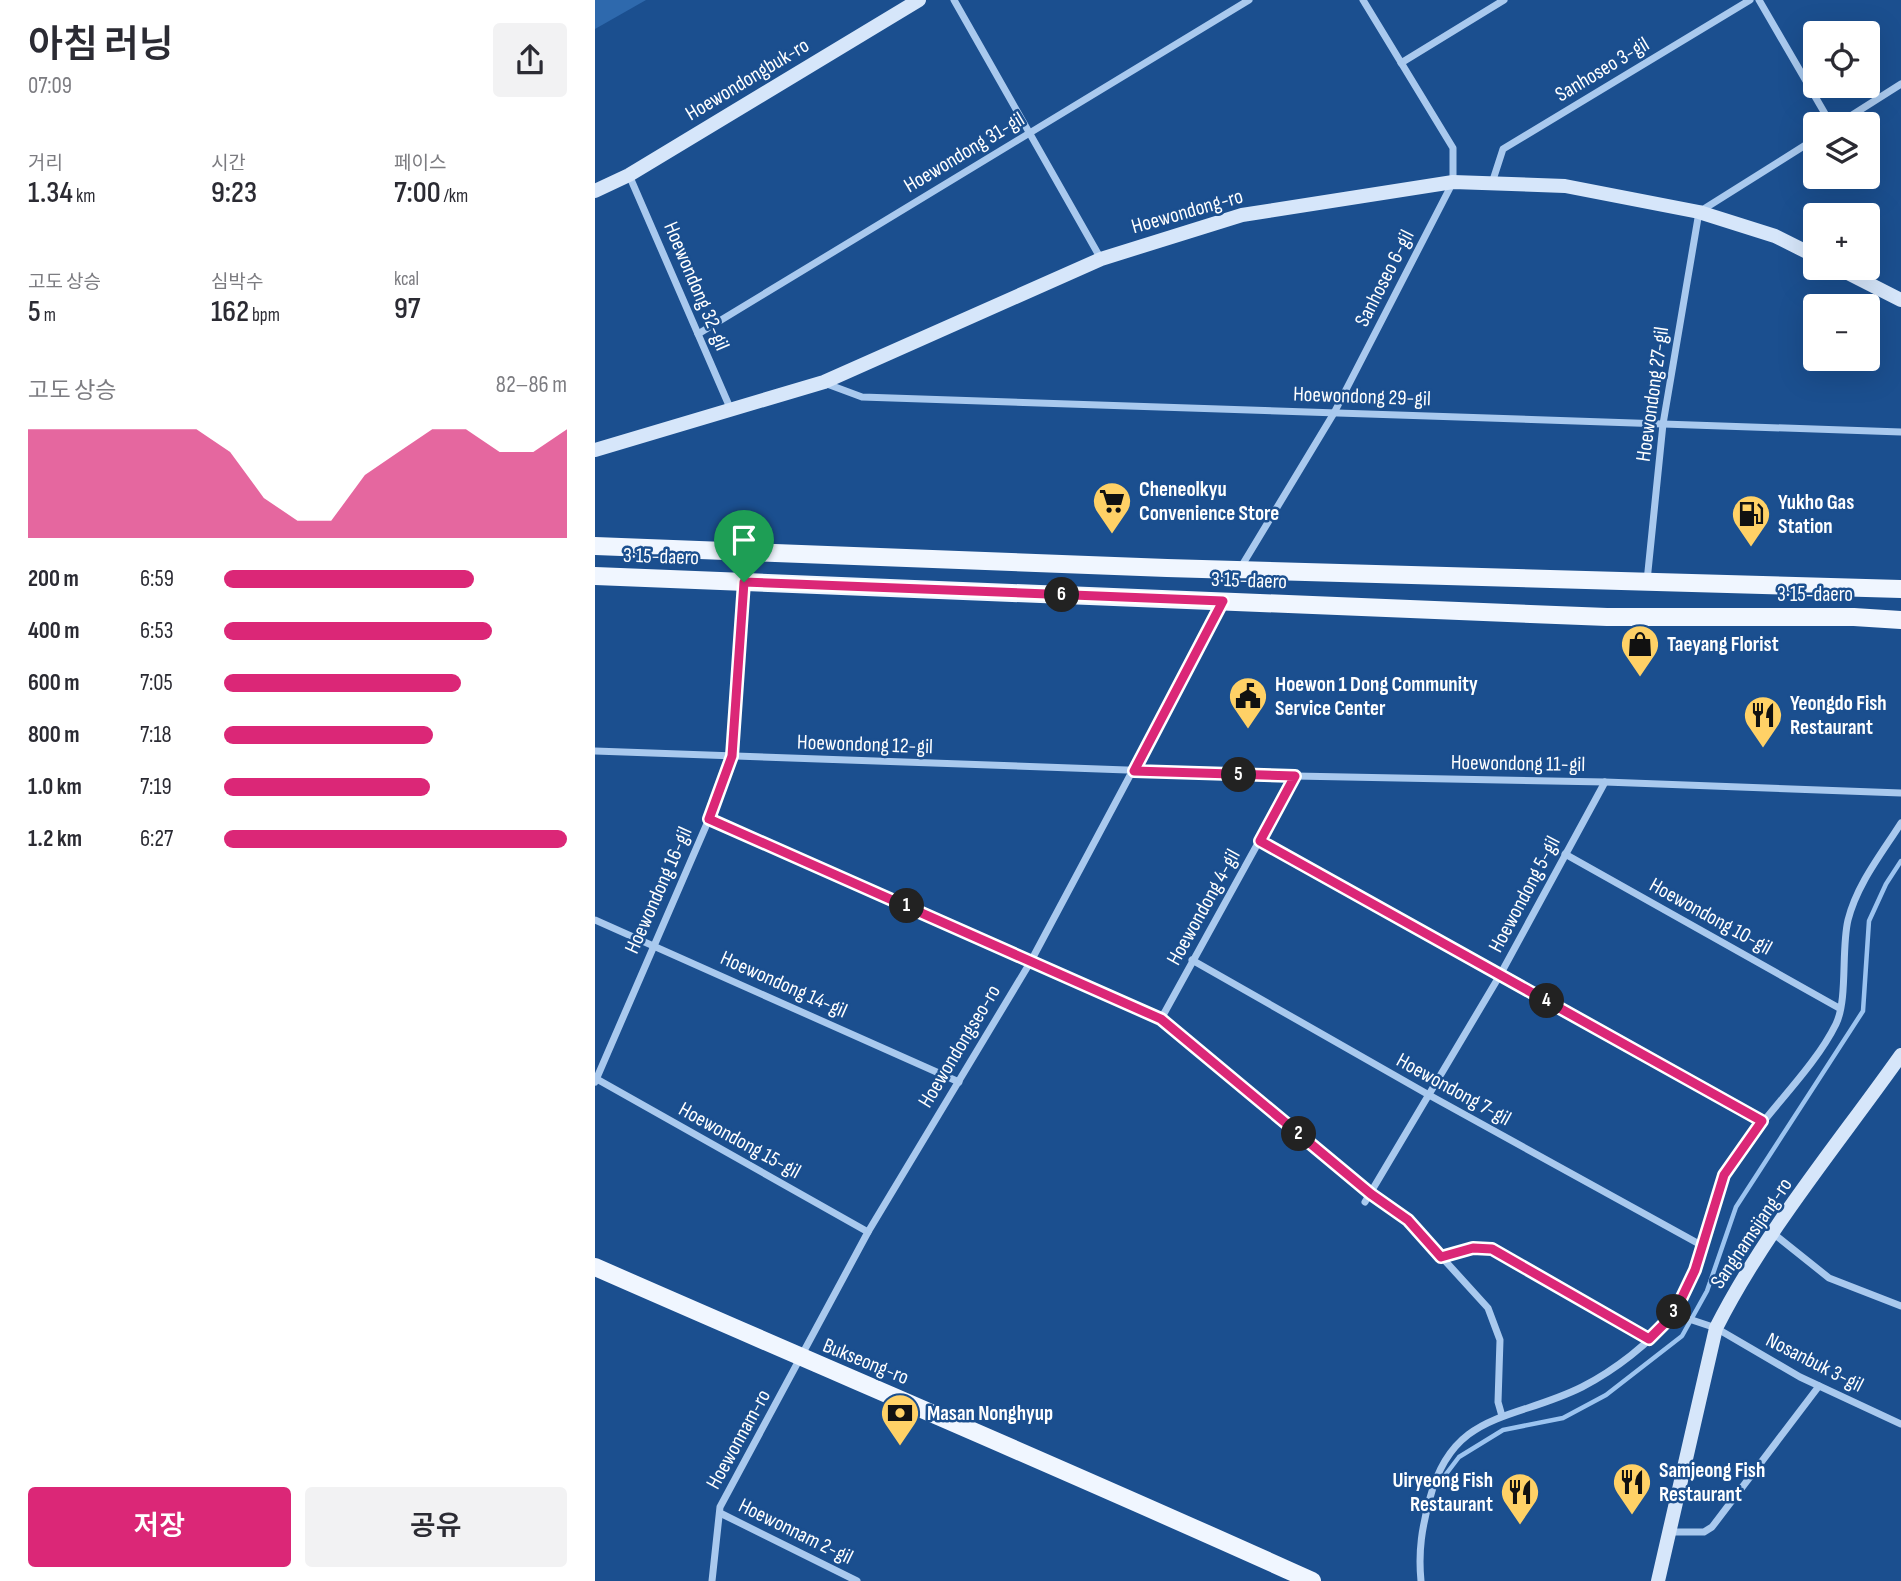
<!DOCTYPE html>
<html lang="ko">
<head>
<meta charset="utf-8">
<style>
  :root { --surface:#fff; --page:#f2f2f3; --text:#2b2b33; --muted:#7c7c81; --accent:#db2777 }
  body { margin:0; font-family:"Sofia Sans Condensed","Noto Sans KR",sans-serif; background:var(--page); color:var(--text); height:100vh; display:flex; flex-direction:column; font-size:26px; white-space:nowrap }
  * { box-sizing:border-box; margin:0 }
  p { font-size:23px; color:var(--muted) }
  .icon { flex:none; width:38px; height:38px; fill:none; stroke:currentColor; stroke-width:2; stroke-linecap:round; stroke-linejoin:round }
  .map { position:relative; flex:1; overflow:hidden }
  .drawer { display:flex; flex-direction:column; background:var(--surface); width:595px }
  .drawer>* { flex:none }
  .fabs { position:absolute; left:1208px; top:21px; display:grid; gap:14px }
  .fabs a { display:grid; place-items:center; width:77px; height:77px; border-radius:7px; background:var(--surface); box-shadow:0 7px 28px #0002; font-size:35px }
  .pin { position:absolute; display:grid; place-items:center; width:60px; height:60px; color:#fff; margin:-72px -30px; border-radius:50% 50% 50% 0; rotate:-45deg; box-shadow:0 0 7px #0007 }
  .pin .icon { rotate:45deg }
  .km { position:absolute; width:35px; height:35px; margin:-18px; border-radius:50%; background:#222; color:#fff; font-size:19px; line-height:35px; text-align:center }
  .round { display:grid; place-items:center; flex:none; width:74px; height:74px; border-radius:7px; background:var(--page) }
  .headline { display:flex; align-items:center; justify-content:space-between; height:119px; padding:0 28px }
  h1 { font-size:38px; font-weight:600; line-height:52px }
  .stats { display:grid; grid-template-columns:repeat(3,1fr); gap:10px; height:119px; padding:7px 28px }
  .stats div { display:grid; align-content:center }
  .stats b { font-size:30px; font-weight:600 }
  .stats small { font-size:19px; font-weight:400 }
  .stats p { font-size:19px }
  .chart { height:196px; padding:14px 28px }
  .chart p { display:flex; justify-content:space-between }
  .chart svg { width:100%; height:126px; margin-top:7px; fill:var(--accent); opacity:.7 }
  .action { display:flex; gap:14px; margin-top:auto; padding:14px 28px }
  .action a { flex:1; height:80px; border-radius:7px; background:var(--accent); color:#fff; font-size:28px; font-weight:600; line-height:80px; text-align:center }
  .action a+a { background:var(--page); color:var(--text) }
  ul { padding:0 28px; list-style:none; font-size:23px }
  li { display:grid; grid-template-columns:112px 84px 1fr; align-items:center; height:52px }
  li i { height:18px; border-radius:9px; background:var(--accent) }
  main { display:flex; flex:1; min-height:0 }
  .map>svg:first-child { display:block }
  .green { fill:#2e69ad }
  .lines { fill:none; stroke-linecap:round; stroke-linejoin:round }
  .stream { stroke:#9cc4f0; stroke-width:4.5 }
  .minor { stroke:#a9c9ee; stroke-width:7 }
  .secondary { stroke:#d6e6fa; stroke-width:14 }
  .primary { stroke:#f0f6ff; stroke-width:18 }
  .route-casing { stroke:#fff; stroke-width:14 }
  .route { stroke:#db2777; stroke-width:9 }
  .labels { text-anchor:middle; stroke-width:5; stroke-linejoin:round; paint-order:stroke }
  .street-label { font-size:21px; fill:#fff; stroke:#1b4f8f }
  .poi-label { font-size:21px; font-weight:bold; fill:#fff; stroke:#1b4f8f; text-anchor:start }
</style>
</head>
<body>
<main>
<section class="drawer">
<div class="headline"><div><h1>아침 러닝</h1><p>07:09</p></div><a class="round"><svg class="icon" aria-label="share" viewBox="0 0 24 24"><path d="M12 15V3M7 8l5-5 5 5M5 13v7h14v-7"/></svg></a></div>
<div class="stats">
<div><p>거리</p><b>1.34<small> km</small></b></div>
<div><p>시간</p><b>9:23</b></div>
<div><p>페이스</p><b>7:00<small> /km</small></b></div>
</div>
<div class="stats">
<div><p>고도 상승</p><b>5<small> m</small></b></div>
<div><p>심박수</p><b>162<small> bpm</small></b></div>
<div><p>kcal</p><b>97</b></div>
</div>
<div class="chart"><p><span>고도 상승</span>82–86 m</p>
<svg viewBox="0 0 160 44" preserveAspectRatio="none"><path d="M0 44V6L10 6L20 6L30 6L40 6L50 6L60 14L70 30L80 38L90 38L100 22L110 14L120 6L130 6L140 14L150 14L160 6V44z"/></svg>
</div>
<ul>
<li><b>200 m</b>6:59<i style="width:73%"></i></li>
<li><b>400 m</b>6:53<i style="width:78%"></i></li>
<li><b>600 m</b>7:05<i style="width:69%"></i></li>
<li><b>800 m</b>7:18<i style="width:61%"></i></li>
<li><b>1.0 km</b>7:19<i style="width:60%"></i></li>
<li><b>1.2 km</b>6:27<i style="width:100%"></i></li>
</ul>
<div class="action"><a>저장</a><a>공유</a></div>
</section>
<div class="map">
<svg width="1306" height="1581" viewBox="0 0 1306 1581">
  <rect width="100%" height="100%" fill="#1b4f8f"/>
  <path class="green" d="M 0,0 L 51,0 L 0,29 Z"/>
  <g class="lines">
    <path class="stream" d="M 845,1482 L 864,1457 L 908,1430 L 968,1418 L 1011,1395 L 1087,1336 L 1112,1291 L 1141,1207 L 1268,1011 L 1274,921 L 1291,884 L 1306,861"/>
    <g class="minor">
      <path d="M 359,0 L 506,259"/>
      <path d="M 1164,0 L 1236,124"/>
      <path d="M 806,63 L 909,0"/>
      <path d="M 1243,124 L 1306,84"/>
      <path d="M 34,175 L 136,410"/>
      <path d="M 897,183 L 908,149 L 1155,0"/>
      <path d="M 103,334 L 654,0"/>
      <path d="M 232,384 L 267,397 L 1306,432"/>
      <path d="M 646,567 L 739,413 L 858,182 L 858,148 L 768,0"/>
      <path d="M 1052,581 L 1068,424 L 1104,212 L 1220,139"/>
      <path d="M 0,751 L 700,776 L 1010,782 L 1306,793"/>
      <path d="M 114,819 L 566,1019 L 776,1193 L 813,1220 L 893,1308 L 905,1340 L 903,1402 L 907,1416"/>
      <path d="M 665,841 L 1167,1121"/>
      <path d="M 970,854 L 1244,1008"/>
      <path d="M 0,920 L 364,1082"/>
      <path d="M 597,960 L 834,1095 L 1106,1245"/>
      <path d="M 566,1019 L 700,776"/>
      <path d="M 0,1078 L 273,1232"/>
      <path d="M 0,1082 L 114,819 L 137,756 L 149,582"/>
      <path d="M 770,1202 L 905,975 L 1010,782"/>
      <path d="M 1179,1234 L 1234,1278 L 1306,1306"/>
      <path d="M 846,1257 L 878,1248 L 897,1249 L 1054,1339"/>
      <path d="M 1079,1314 L 1121,1328 L 1205,1377 L 1306,1424"/>
      <path d="M 125,1513 L 262,1581"/>
      <path d="M 1074,1532 L 1109,1532 L 1117,1527 L 1224,1386"/>
      <path d="M 117,1581 L 125,1507 L 273,1232 L 436,961 L 627,603"/>
      <path d="M 826,1581 C 823,1551 827,1527 835,1498 C 858,1410 919,1421 987,1387 C 1020,1370 1054,1344 1077,1315 C 1108,1277 1109,1221 1128,1177 C 1132,1168 1140,1159 1146,1151 C 1174,1110 1220,1067 1241,1024 C 1253,999 1246,949 1253,920 C 1262,884 1287,853 1306,823"/>
    </g>
    <g class="secondary">
      <path d="M 0,191 L 34,175 L 324,0"/>
      <path d="M 1243,268 L 1306,300"/>
      <path d="M 0,450 L 229,382 L 506,259 L 647,215 L 858,182 L 970,186 L 1104,212 L 1180,236 L 1220,256"/>
      <path d="M 1063,1581 L 1121,1328 C 1170,1231 1243,1144 1306,1055"/>
    </g>
    <g class="primary">
      <path d="M 0,546 L 572,568 L 1306,589"/>
      <path d="M 0,576 L 1012,617 L 1259,617 L 1306,620"/>
      <path d="M 0,1267 C 239,1372 479,1473 717,1581"/>
    </g>
  </g>
  <g class="lines">
    <g class="route-casing">
      <path id="route" d="M 149,582 L 628,601 L 539,771 L 700,776 L 665,841 L 1167,1121 L 1129,1175 L 1100,1270 L 1079,1314 L 1054,1339 L 897,1249 L 878,1248 L 846,1257 L 813,1220 L 776,1194 L 566,1019 L 114,819 L 137,756 Z"/>
    </g>
    <use href="#route" class="route"/>
  </g>
  <defs>
    <g id="supermarket-pin" transform="scale(2.0125)"><path d="M0 17L-7.5 6A9.5 9.5 0 1 1 7.5 6Z" fill="#ffd166" stroke="#1b4f8f"/><path d="M-6-5.5h2.5l.6 2H6L4.5 2H-2.5L-4.4-4H-6ZM-1.5 3.2a1.3 1.3 0 1 0 .1 0ZM3 3.2a1.3 1.3 0 1 0 .1 0Z" fill="#111"/></g>
    <g id="fuel-pin" transform="scale(2.0125)"><path d="M0 17L-7.5 6A9.5 9.5 0 1 1 7.5 6Z" fill="#ffd166" stroke="#1b4f8f"/><path d="M-5.5-6h7V0h2V4h1.3V-2.5L3-4.5l.8-.8L6-3V5H2.5V1h-1V6h-7ZM-4.2-4.7v3.2H.2V-4.7Z" fill="#111"/></g>
    <g id="shop-pin" transform="scale(2.0125)"><path d="M0 17L-7.5 6A9.5 9.5 0 1 1 7.5 6Z" fill="#ffd166" stroke="#1b4f8f"/><path d="M-5-2.5h2.3a2.7 3.5 0 0 1 5.4 0H5L5.5 6h-11ZM-1.5-2.5h3a1.5 2.3 0 0 0-3 0Z" fill="#111"/></g>
    <g id="civic-pin" transform="scale(2.0125)"><path d="M0 17L-7.5 6A9.5 9.5 0 1 1 7.5 6Z" fill="#ffd166" stroke="#1b4f8f"/><path d="M-.6-6.5H3V-4.5H.6V-3L4-1V1h2V6H-6V1h2V-1L-.6-3ZM-1.2 2.5V6h2.4V2.5Z" fill="#111"/></g>
    <g id="restaurant-pin" transform="scale(2.0125)"><path d="M0 17L-7.5 6A9.5 9.5 0 1 1 7.5 6Z" fill="#ffd166" stroke="#1b4f8f"/><path d="M-5-6h1v4h1v-4h1v4h1v-4h1v5L-1.5 .5V6h-2V.5L-5-1ZM5-6V6H3V1.5H1.5Q1.5-4 5-6Z" fill="#111"/></g>
    <g id="bank-pin" transform="scale(2.0125)"><path d="M0 17L-7.5 6A9.5 9.5 0 1 1 7.5 6Z" fill="#ffd166" stroke="#1b4f8f"/><path d="M-6-4H6V4H-6ZM0-2.3a2.3 2.3 0 1 0 0 4.6a2.3 2.3 0 1 0 0-4.6Z" fill="#111"/></g>
  </defs>
  <g fill-rule="evenodd">
    <use href="#supermarket-pin" x="517" y="501"/>
    <use href="#fuel-pin" x="1156" y="514"/>
    <use href="#shop-pin" x="1045" y="644"/>
    <use href="#civic-pin" x="653" y="696"/>
    <use href="#restaurant-pin" x="1168" y="715"/>
    <use href="#bank-pin" x="305" y="1413"/>
    <use href="#restaurant-pin" x="1037" y="1482"/>
    <use href="#restaurant-pin" x="925" y="1492"/>
  </g>
  <g class="labels">
    <g class="street-label">
      <text transform="translate(1007 69) rotate(-31)" y="7">Sanhoseo 3-gil</text>
      <text transform="translate(152 79) rotate(-31)" y="7">Hoewondongbuk-ro</text>
      <text transform="translate(369 152) rotate(-31)" y="7">Hoewondong 31-gil</text>
      <text transform="translate(592 211) rotate(-16)" y="7">Hoewondong-ro</text>
      <text transform="translate(789 278) rotate(-63)" y="7">Sanhoseo 6-gil</text>
      <text transform="translate(102 286) rotate(67)" y="7">Hoewondong 32-gil</text>
      <text transform="translate(1057 394) rotate(-82)" y="7">Hoewondong 27-gil</text>
      <text transform="translate(767 396) rotate(2)" y="7">Hoewondong 29-gil</text>
      <text transform="translate(66 556) rotate(2)" y="7">3·15-daero</text>
      <text transform="translate(654 580) rotate(2)" y="7">3·15-daero</text>
      <text x="1220" y="601">3·15-daero</text>
      <text transform="translate(270 744) rotate(2)" y="7">Hoewondong 12-gil</text>
      <text transform="translate(923 763) rotate(1)" y="7">Hoewondong 11-gil</text>
      <text transform="translate(63 890) rotate(-66)" y="7">Hoewondong 16-gil</text>
      <text transform="translate(929 894) rotate(-62)" y="7">Hoewondong 5-gil</text>
      <text transform="translate(608 907) rotate(-61)" y="7">Hoewondong 4-gil</text>
      <text transform="translate(1116 916) rotate(29)" y="7">Hoewondong 10-gil</text>
      <text transform="translate(189 984) rotate(24)" y="7">Hoewondong 14-gil</text>
      <text transform="translate(364 1046) rotate(-59)" y="7">Hoewondongseo-ro</text>
      <text transform="translate(859 1089) rotate(29)" y="7">Hoewondong 7-gil</text>
      <text transform="translate(145 1140) rotate(29)" y="7">Hoewondong 15-gil</text>
      <text transform="translate(1156 1233) rotate(-56)" y="7">Sangnamsijang-ro</text>
      <text transform="translate(271 1361) rotate(22)" y="7">Bukseong-ro</text>
      <text transform="translate(1220 1362) rotate(27)" y="7">Nosanbuk 3-gil</text>
      <text transform="translate(143 1439) rotate(-61)" y="7">Hoewonnam-ro</text>
      <text transform="translate(201 1531) rotate(26)" y="7">Hoewonnam 2-gil</text>
    </g>
    <g class="poi-label">
      <text x="544" y="496">Cheneolkyu<tspan x="544" dy="24">Convenience Store</tspan></text>
      <text x="1183" y="509">Yukho Gas<tspan x="1183" dy="24">Station</tspan></text>
      <text x="1072" y="651">Taeyang Florist</text>
      <text x="680" y="691">Hoewon 1 Dong Community<tspan x="680" dy="24">Service Center</tspan></text>
      <text x="1195" y="710">Yeongdo Fish<tspan x="1195" dy="24">Restaurant</tspan></text>
      <text x="332" y="1420">Masan Nonghyup</text>
      <text x="1064" y="1477">Samjeong Fish<tspan x="1064" dy="24">Restaurant</tspan></text>
      <text x="898" y="1487" text-anchor="end">Uiryeong Fish<tspan x="898" dy="24">Restaurant</tspan></text>
    </g>
  </g>
</svg>
<div class="fabs">
<a><svg class="icon" aria-label="locate" viewBox="0 0 24 24"><circle cx="12" cy="12" r="6"/><path d="M12 2v4M12 18v4M2 12h4M18 12h4"/></svg></a>
<a><svg class="icon" aria-label="layers" viewBox="0 0 24 24"><path d="M12 4l9 5-9 5-9-5zM3 14l9 5 9-5"/></svg></a>
<a>+</a>
<a>−</a>
</div>
<div class="pin" style="left:149px;top:582px;background:#1e9e55"><svg class="icon" aria-label="arrive" viewBox="0 0 24 24"><path d="M6 21V4h12l-3 4 3 4H6"/></svg></div>
<b class="km" style="left:312px;top:906px">1</b>
<b class="km" style="left:704px;top:1134px">2</b>
<b class="km" style="left:1079px;top:1312px">3</b>
<b class="km" style="left:952px;top:1001px">4</b>
<b class="km" style="left:644px;top:775px">5</b>
<b class="km" style="left:467px;top:595px">6</b>
</div>
</main>
</body>
</html>
